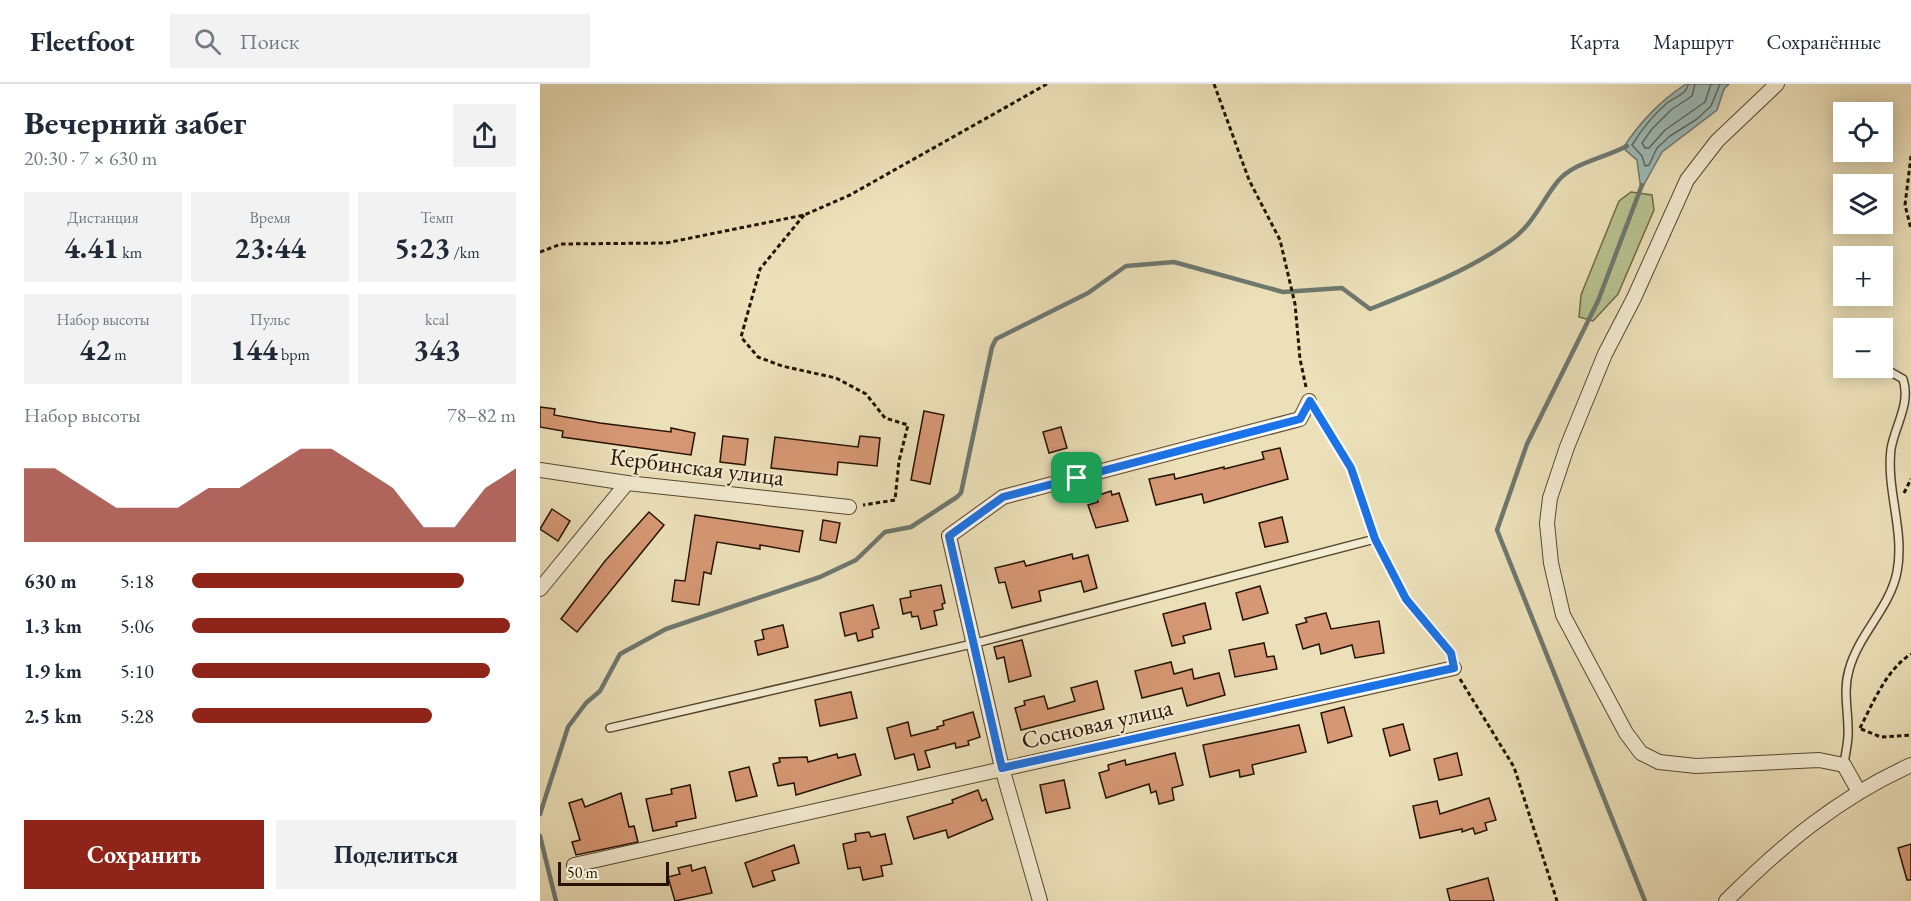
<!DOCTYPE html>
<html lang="ru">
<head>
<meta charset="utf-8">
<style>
  :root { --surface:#fff; --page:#f2f2f3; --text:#1f2937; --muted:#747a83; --line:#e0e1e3; --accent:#8f2418 }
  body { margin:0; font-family:"EB Garamond",serif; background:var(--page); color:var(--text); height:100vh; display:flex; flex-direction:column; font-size:22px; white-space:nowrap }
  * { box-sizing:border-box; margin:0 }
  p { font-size:20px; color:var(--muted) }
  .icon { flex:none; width:33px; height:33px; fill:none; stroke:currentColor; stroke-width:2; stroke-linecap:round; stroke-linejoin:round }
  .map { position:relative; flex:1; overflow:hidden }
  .details { display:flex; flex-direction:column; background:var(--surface); width:540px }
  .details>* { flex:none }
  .fabs { position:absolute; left:1293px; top:18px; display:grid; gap:12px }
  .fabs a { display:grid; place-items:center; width:60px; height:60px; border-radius:0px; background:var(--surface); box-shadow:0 3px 15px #0003; font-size:30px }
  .scale { position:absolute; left:18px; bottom:15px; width:111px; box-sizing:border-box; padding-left:6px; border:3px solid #261301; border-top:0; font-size:16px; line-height:21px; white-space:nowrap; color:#261301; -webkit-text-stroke:4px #f3ebd2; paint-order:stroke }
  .pin { position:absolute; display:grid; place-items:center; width:51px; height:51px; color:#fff; margin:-26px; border-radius:12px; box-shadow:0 3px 9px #0006 }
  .round { display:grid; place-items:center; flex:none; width:63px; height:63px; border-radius:0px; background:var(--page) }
  .overview { display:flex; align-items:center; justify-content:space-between; height:102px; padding:0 24px }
  h1 { font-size:33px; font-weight:700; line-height:45px }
  .stats { display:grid; grid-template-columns:repeat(3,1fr); gap:9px; height:102px; padding:6px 24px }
  .stats div { display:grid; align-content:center; border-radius:0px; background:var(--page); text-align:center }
  .stats b { font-size:30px; font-weight:700 }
  .stats small { font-size:16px; font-weight:400 }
  .stats p { font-size:16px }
  .chart { height:168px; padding:12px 24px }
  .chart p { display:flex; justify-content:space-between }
  .chart svg { width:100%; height:108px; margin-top:6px; fill:var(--accent); opacity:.7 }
  .cta { display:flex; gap:12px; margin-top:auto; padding:12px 24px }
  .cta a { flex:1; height:69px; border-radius:0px; background:var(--accent); color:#fff; font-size:24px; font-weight:700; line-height:69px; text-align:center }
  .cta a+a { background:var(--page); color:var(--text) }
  ul { padding:0 24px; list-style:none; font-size:20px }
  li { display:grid; grid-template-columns:96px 72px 1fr; align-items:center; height:45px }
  li i { height:15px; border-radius:8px; background:var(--accent) }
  header { display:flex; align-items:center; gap:36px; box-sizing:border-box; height:84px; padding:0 30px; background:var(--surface); border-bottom:2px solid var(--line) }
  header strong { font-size:28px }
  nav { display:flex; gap:33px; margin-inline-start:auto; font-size:21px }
  .search { width:420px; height:54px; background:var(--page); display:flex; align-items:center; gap:15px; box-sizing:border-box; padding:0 21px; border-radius:0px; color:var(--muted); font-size:22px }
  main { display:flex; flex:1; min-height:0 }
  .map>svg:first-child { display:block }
  .green { fill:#b7c290; stroke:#6e6a48; stroke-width:1.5 }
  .water { fill:#9cbbb8; stroke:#6d786f; stroke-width:1.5 }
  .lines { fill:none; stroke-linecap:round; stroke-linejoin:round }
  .shore { stroke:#61675c; stroke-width:1.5 }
  .stream { stroke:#6d786f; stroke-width:4.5 }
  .building { fill:#d69874; stroke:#261301; stroke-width:1.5 }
  .lane-casing { stroke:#58462f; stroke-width:10 }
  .street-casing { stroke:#58462f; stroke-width:16 }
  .path { stroke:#261301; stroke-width:3; stroke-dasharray:4.5 3; stroke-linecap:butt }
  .lane { stroke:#f3ebd2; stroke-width:7 }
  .street { stroke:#f3ebd2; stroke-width:14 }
  .route-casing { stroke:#fff; stroke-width:12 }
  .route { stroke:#1a73e8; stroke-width:8 }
  .labels { text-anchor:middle; stroke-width:4.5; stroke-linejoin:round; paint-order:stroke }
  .street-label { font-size:24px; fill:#261301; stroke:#f3ebd2 }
</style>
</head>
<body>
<header>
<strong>Fleetfoot</strong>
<div class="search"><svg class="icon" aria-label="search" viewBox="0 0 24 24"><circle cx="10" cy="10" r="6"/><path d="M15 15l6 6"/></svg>Поиск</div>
<nav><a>Карта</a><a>Маршрут</a><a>Сохранённые</a></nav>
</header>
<main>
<section class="details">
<div class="overview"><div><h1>Вечерний забег</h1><p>20:30 · 7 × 630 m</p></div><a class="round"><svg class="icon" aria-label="share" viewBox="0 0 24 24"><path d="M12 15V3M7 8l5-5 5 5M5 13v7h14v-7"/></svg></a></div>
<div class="stats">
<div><p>Дистанция</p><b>4.41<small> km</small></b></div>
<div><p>Время</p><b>23:44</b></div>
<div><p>Темп</p><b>5:23<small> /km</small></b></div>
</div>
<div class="stats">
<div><p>Набор высоты</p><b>42<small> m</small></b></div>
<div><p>Пульс</p><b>144<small> bpm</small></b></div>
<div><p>kcal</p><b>343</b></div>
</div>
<div class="chart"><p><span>Набор высоты</span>78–82 m</p>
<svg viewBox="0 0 160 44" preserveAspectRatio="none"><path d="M0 44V14L10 14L20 22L30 30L40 30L50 30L60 22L70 22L80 14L90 6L100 6L110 14L120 22L130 38L140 38L150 22L160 14V44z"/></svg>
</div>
<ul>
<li><b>630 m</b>5:18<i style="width:84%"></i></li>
<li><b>1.3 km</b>5:06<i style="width:98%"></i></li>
<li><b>1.9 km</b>5:10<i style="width:92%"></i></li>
<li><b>2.5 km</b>5:28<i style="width:74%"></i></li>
</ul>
<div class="cta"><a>Сохранить</a><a>Поделиться</a></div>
</section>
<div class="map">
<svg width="1371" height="817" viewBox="0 0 1371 817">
  <rect width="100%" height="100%" fill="#ece0b9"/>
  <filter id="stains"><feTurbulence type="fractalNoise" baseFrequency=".00333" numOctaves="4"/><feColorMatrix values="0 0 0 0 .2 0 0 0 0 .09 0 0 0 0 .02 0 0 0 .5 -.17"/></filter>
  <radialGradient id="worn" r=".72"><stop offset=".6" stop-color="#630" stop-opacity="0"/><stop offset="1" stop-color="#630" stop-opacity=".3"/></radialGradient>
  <path class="green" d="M 1091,108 L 1112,111 L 1114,126 L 1078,210 L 1053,237 L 1039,233 L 1041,211 L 1079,117 Z"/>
  <path class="water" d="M 1146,0 L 1189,0 L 1184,5 L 1177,26 L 1122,68 L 1101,106 L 1097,76 L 1083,64 C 1101,37 1119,18 1146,0 Z"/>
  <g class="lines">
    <g class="shore">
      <path d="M 1148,0 C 1147,10 1135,13 1127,19 C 1113,31 1102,45 1092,61 L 1102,72 L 1105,82 L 1109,81 L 1117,64 L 1130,52 L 1157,35 L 1171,22 L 1180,0"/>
      <path d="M 1155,0 L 1152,12 L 1131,26 L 1112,45 L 1102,59 L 1105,64 L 1109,64 L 1125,46 L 1165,18 L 1171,0"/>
    </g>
    <g class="stream">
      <path d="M 1102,101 L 1058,217 L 987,360 L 957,446 L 1105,817"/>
      <path d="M 0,730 L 28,643 L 46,619 L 60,607 L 80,570 L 126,545 L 280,493 L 316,476 L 345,448 L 371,443 L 417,413 L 421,409 L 452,263 L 456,255 L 548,209 L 586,182 L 634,178 L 743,208 L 802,204 L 830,225 C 878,206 928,187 970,157 C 993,141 1001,118 1018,97 C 1034,78 1065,74 1087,62"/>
      <path d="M 0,752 L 16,817"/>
    </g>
  </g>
  <g class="building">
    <path d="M 0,323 L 15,325 L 14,331 L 60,339 L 131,348 L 131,344 L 155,349 L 151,371 L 22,353 L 23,347 L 0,343 Z"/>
    <path d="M 384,327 L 404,331 L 390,400 L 371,396 Z"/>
    <path d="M 521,343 L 527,364 L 509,369 L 503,348 Z"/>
    <path d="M 183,352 L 208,355 L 205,381 L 180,378 Z"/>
    <path d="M 320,352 L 340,354 L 337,382 L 298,378 L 297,391 L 231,384 L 235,353 L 318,363 Z"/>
    <path d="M 740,364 L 748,395 L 664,419 L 662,410 L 616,421 L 609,395 L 634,390 L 635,395 L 684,383 L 684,385 L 724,375 L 722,368 Z"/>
    <path d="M 571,407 L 572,411 L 579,409 L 588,437 L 556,444 L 548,421 L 558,418 L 556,412 Z"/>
    <path d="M 12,425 L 30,437 L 18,457 L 0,445 Z"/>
    <path d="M 109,428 L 124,441 L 37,548 L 21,535 L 65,477 Z"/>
    <path d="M 155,431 L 263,447 L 259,468 L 220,461 L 220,465 L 177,458 L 171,490 L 164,488 L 159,521 L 132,517 L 135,496 L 145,497 Z"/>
    <path d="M 742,433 L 748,458 L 725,463 L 719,439 Z"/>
    <path d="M 283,436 L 300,439 L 296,459 L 280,456 Z"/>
    <path d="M 532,470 L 533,475 L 548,471 L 557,504 L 544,508 L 541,497 L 499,507 L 501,517 L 472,524 L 465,498 L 459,499 L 455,484 L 484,477 L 486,482 Z"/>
    <path d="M 401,501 L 405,519 L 402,520 L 403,525 L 394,527 L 397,541 L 381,545 L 378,532 L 372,533 L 371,528 L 363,530 L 360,515 L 371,513 L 370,507 Z"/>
    <path d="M 720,502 L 728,529 L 703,536 L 696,509 Z"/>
    <path d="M 665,519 L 671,545 L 643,552 L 645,559 L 632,562 L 623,530 Z"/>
    <path d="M 333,521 L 339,544 L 332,546 L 333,553 L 318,557 L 316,549 L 305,552 L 300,529 Z"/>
    <path d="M 786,529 L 791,545 L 839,537 L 844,569 L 815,574 L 812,561 L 781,570 L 779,560 L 763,565 L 756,541 L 767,538 L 765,534 Z"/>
    <path d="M 243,541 L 248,563 L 218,571 L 215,557 L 224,555 L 222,546 Z"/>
    <path d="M 482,556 L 491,592 L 469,598 L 464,573 L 457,575 L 454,563 Z"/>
    <path d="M 724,559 L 727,573 L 734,572 L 737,585 L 695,593 L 689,566 Z"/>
    <path d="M 631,578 L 634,590 L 652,585 L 654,595 L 679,589 L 685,611 L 647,622 L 642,604 L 602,614 L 595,587 Z"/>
    <path d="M 557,597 L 564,625 L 481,646 L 475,624 L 485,621 L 484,617 L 504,612 L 508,625 L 535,617 L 531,604 Z"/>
    <path d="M 311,608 L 317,634 L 280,642 L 275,616 Z"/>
    <path d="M 804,623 L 812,652 L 788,659 L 781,629 Z"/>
    <path d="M 433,628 L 440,653 L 428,657 L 429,661 L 416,664 L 415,659 L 385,667 L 390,683 L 378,686 L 374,670 L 355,675 L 347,644 L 368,638 L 371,652 L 398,645 L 397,643 L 404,641 L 403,637 Z"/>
    <path d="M 863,640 L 870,666 L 850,672 L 843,645 Z"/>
    <path d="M 759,641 L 766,668 L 712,681 L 714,690 L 700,693 L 699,686 L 670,693 L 663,661 Z"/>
    <path d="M 635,669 L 643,701 L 632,704 L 634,716 L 619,720 L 616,707 L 611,709 L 609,700 L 566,714 L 559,689 L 569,686 L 568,681 L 585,676 L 586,681 Z"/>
    <path d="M 917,669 L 922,691 L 899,696 L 894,675 Z"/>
    <path d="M 297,670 L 298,674 L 315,670 L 321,691 L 256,711 L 254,699 L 238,702 L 233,680 L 240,678 L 239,674 L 267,673 L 268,678 Z"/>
    <path d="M 209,683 L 217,712 L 196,717 L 189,688 Z"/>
    <path d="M 524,696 L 530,724 L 506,729 L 500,701 Z"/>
    <path d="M 150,701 L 156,734 L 136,738 L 137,742 L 113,747 L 106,715 L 132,710 L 131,705 Z"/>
    <path d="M 438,706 L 442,717 L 446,715 L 453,735 L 408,754 L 406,746 L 374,755 L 367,733 L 413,719 L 412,716 Z"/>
    <path d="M 81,709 L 89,743 L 94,742 L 98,758 L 36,771 L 32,758 L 40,756 L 29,719 L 42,715 L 45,723 Z"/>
    <path d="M 949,714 L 956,736 L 945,739 L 947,746 L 935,750 L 933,744 L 922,748 L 922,745 L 880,754 L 873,722 L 897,717 L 900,730 Z"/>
    <path d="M 329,748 L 331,753 L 345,750 L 352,780 L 341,782 L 343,792 L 323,796 L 320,783 L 308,785 L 303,760 L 316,757 L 315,750 Z"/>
    <path d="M 1371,760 L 1371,796 L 1367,796 L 1358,764 Z"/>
    <path d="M 254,761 L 259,779 L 232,787 L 235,796 L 213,803 L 205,779 Z"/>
    <path d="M 151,781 L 152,787 L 165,783 L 172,809 L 135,817 L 128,793 L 140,790 L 138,784 Z"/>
    <path d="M 948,794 L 954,817 L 910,817 L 907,805 Z"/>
  </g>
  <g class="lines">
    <g class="lane-casing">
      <g id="lane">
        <path d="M 1301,269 L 1304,270"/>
        <path d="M 70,644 L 432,560 L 835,455"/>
        <path d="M 1304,681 C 1305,670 1309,657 1308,645 C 1308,625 1303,606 1309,586 C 1318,551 1350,524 1357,488 C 1365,447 1346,406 1351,365 C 1355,341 1371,320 1363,295 L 1342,283"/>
      </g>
    </g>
    <g class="street-casing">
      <g id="street">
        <path d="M 1237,0 L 1177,57 L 1147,96 L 1094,214 L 1065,270 L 1027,363 L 1010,414 L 1007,439 L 1011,479 L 1023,531 L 1086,649 L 1101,669 L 1119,678 L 1156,682 L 1279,676 L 1304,681 L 1319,708"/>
        <path d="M 0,386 L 87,399 L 309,423"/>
        <path d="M 0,505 L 87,399"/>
        <path d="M 34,781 L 914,584"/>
        <path d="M 500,817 L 462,684 L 409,452 L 463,413 L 760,335 L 769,317"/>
        <path d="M 1186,817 C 1242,761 1298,714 1371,681"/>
      </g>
    </g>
    <g class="path">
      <path d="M 674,0 L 709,96 L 740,156 L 755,220 L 760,275 L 766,303"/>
      <path d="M 1371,72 L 1365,121 L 1371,145"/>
      <path d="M 264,131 L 220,185 L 201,253 L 218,273 L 242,282 L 296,294 L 326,310 L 345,334 L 368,341 L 359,377 L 355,416 L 323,421"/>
      <path d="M 0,168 L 21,160 L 126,159 L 264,131 L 310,111 L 507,0"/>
      <path d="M 777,328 L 811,384 L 832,446"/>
      <path d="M 1364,409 L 1371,395"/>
      <path d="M 839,464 L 866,515 L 912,572"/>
      <path d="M 920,595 L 974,683 L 1017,817"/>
      <path d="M 1320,644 C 1333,619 1346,586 1371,570"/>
      <path d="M 1321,645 L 1341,653 L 1371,651"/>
    </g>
    <use href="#lane" class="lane"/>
    <use href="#street" class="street"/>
  </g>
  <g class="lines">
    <g class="route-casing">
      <path id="route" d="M 770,317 L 811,384 L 835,455 L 866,515 L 911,569 L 914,584 L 462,684 L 409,452 L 463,413 L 760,335 Z"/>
    </g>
    <use href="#route" class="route"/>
  </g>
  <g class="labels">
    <g class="street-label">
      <text transform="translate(157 383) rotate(7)" y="8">Кербинская улица</text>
      <text transform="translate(557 640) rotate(-13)" y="8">Сосновая улица</text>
    </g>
  </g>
  <rect width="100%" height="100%" filter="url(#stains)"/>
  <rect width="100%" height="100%" fill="url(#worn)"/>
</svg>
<div class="fabs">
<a><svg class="icon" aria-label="locate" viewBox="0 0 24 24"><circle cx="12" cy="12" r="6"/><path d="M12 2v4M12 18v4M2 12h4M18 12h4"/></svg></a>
<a><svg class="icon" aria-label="layers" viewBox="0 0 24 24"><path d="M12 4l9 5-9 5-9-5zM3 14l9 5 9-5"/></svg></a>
<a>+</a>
<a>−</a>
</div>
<div class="scale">50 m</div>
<div class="pin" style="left:537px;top:394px;background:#1e9e55"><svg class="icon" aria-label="arrive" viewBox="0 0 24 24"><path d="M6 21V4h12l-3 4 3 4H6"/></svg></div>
</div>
</main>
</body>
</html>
